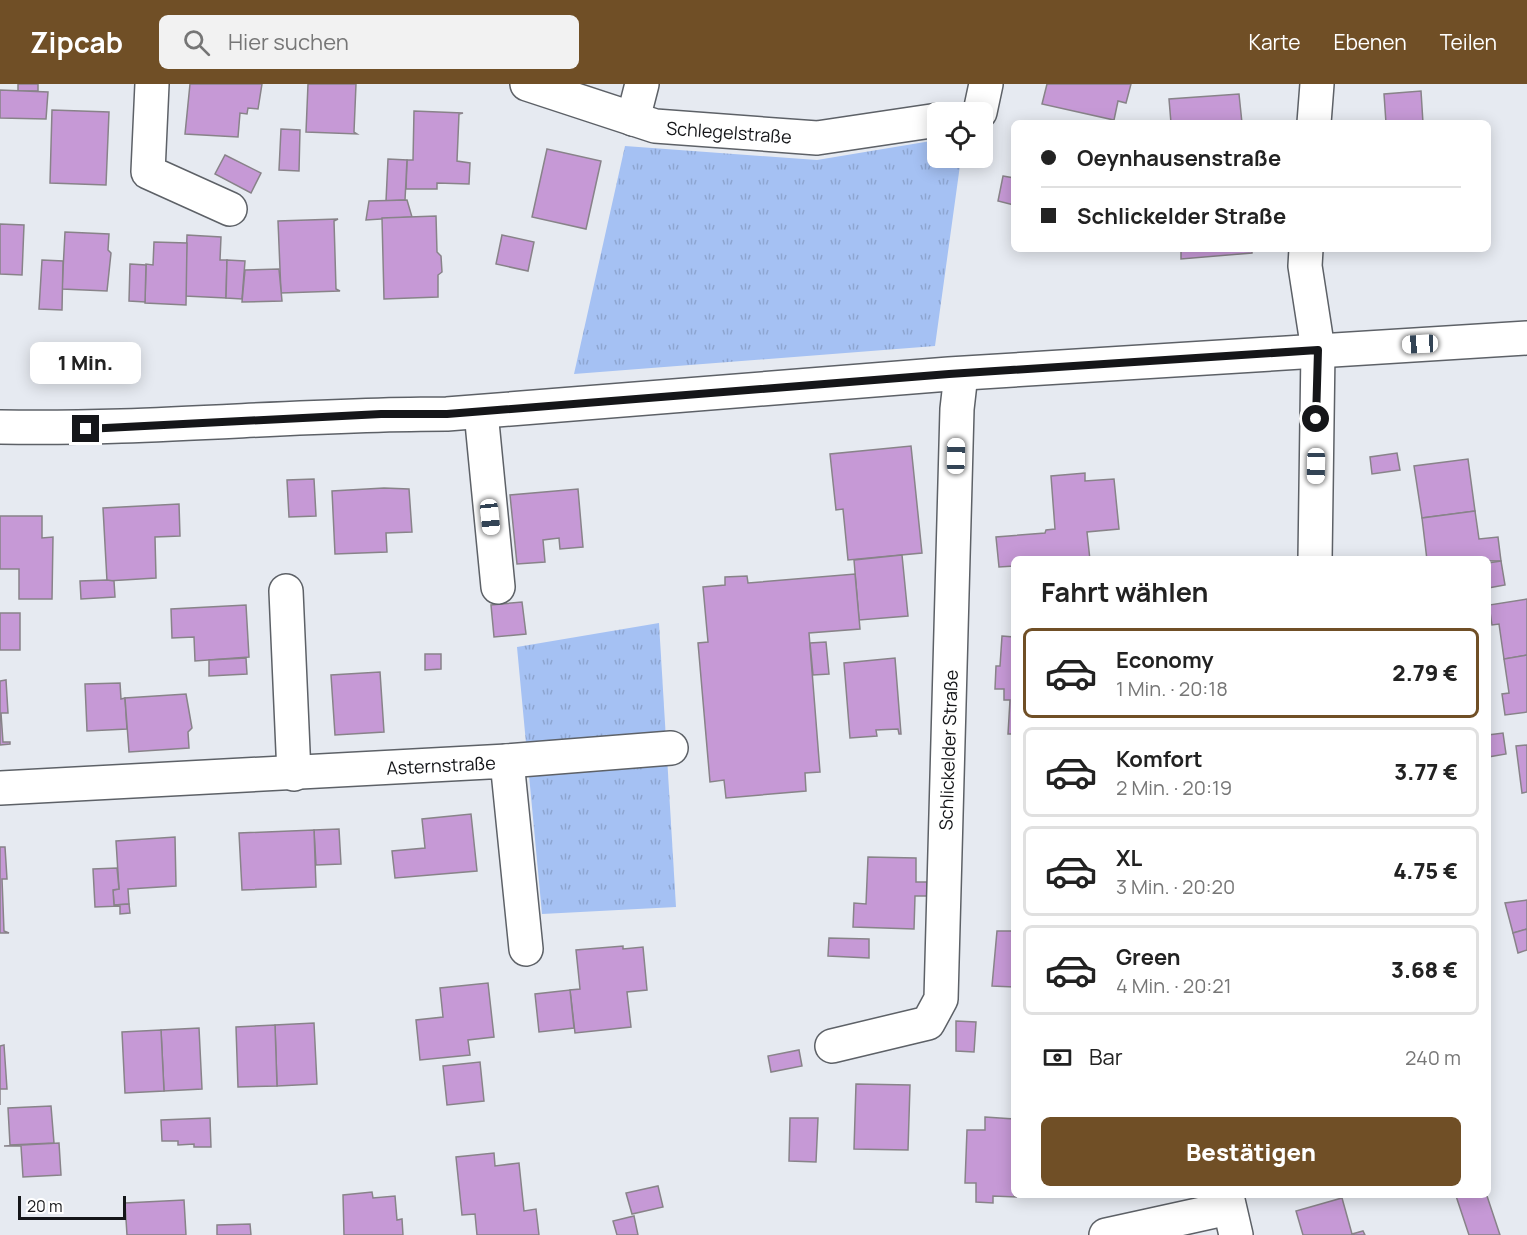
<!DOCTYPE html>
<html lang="de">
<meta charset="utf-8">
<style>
body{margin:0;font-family:Manrope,sans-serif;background:#f2f2f2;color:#222;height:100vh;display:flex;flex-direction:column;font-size:22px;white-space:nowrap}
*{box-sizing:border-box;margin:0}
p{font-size:20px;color:#767676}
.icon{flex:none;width:33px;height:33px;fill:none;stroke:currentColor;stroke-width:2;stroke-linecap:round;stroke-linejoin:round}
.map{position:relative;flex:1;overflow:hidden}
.panel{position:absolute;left:1011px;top:472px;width:480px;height:642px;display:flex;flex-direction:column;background:#fff;border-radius:9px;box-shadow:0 3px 15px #0003}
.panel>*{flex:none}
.hud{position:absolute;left:1011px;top:36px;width:480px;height:132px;border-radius:9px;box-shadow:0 3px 15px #0003;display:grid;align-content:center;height:132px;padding:0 30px;background:#fff}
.controls{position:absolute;left:927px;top:18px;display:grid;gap:12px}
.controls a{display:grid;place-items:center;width:66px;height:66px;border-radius:9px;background:#fff;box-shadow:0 3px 15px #0003;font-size:30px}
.scale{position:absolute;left:18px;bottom:15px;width:108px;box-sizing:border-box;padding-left:6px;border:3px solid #151619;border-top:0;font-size:16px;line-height:21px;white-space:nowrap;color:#151619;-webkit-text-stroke:4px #fff;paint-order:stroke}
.end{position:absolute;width:27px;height:27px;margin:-14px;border:8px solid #151619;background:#fff;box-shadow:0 0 0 3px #fff}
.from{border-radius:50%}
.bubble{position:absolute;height:42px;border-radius:9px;background:#fff;box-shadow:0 3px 15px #0003;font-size:20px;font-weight:800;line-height:42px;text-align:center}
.car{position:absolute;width:18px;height:36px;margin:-18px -9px;border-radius:8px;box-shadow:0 0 4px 2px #0007;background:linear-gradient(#fff 24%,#345 0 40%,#fff 0 76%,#345 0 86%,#fff 0)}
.hud b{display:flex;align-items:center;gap:21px;height:57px;font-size:22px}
.hud b+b{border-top:2px solid #e0e0e0}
.hud i{width:15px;height:15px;background:#222}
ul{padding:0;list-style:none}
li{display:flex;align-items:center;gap:18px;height:90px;margin:0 12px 9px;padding:0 18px;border:3px solid #e0e0e0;border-radius:9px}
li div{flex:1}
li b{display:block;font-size:22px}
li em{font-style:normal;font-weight:800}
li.current{border-color:#704f26}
li>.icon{width:54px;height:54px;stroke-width:1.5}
h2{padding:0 30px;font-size:27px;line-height:72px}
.pay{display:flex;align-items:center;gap:15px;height:66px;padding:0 30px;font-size:22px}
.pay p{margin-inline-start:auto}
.button{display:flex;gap:12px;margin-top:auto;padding:12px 30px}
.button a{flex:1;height:69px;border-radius:9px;background:#704f26;color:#fff;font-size:24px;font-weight:800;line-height:69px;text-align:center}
header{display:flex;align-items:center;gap:36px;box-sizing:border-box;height:84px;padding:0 30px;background:#704f26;color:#fff}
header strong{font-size:28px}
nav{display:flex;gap:33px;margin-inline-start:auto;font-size:21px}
.search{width:420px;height:54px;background:#f2f2f2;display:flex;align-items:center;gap:15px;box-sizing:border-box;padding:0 21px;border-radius:9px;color:#767676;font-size:22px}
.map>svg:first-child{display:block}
</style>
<header>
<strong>Zipcab</strong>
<div class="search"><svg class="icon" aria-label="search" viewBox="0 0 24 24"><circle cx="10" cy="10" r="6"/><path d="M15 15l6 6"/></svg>Hier suchen</div>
<nav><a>Karte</a><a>Ebenen</a><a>Teilen</a></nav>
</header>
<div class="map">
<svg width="1527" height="1151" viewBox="0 0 1527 1151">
<defs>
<pattern id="grass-tufts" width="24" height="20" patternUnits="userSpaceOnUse" patternTransform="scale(1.5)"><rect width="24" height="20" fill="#a5c1f3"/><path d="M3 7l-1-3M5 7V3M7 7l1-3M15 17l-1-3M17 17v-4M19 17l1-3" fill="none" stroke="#8da5d0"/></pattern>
</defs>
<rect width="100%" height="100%" fill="#e6eaf1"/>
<g fill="url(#grass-tufts)">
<polygon points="937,56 938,74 961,74 935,262 574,290 625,62 817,76"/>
<polygon points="659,539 676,823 542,830 517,563"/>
</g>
<g fill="#c699d6" stroke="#888389" stroke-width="1.5">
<rect x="18" y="0" width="20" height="7"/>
<polygon points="190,0 262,0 258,25 248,24 247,30 240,29 238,53 185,50"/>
<polygon points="308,0 356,0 354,48 357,50 306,48"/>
<polygon points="1047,0 1131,0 1126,19 1118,17 1114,36 1042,20"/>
<polygon points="0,6 48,8 46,35 0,34"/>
<polygon points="1421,7 1423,39 1386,39 1384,10"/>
<polygon points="1239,10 1242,39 1171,39 1169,15"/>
<polygon points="52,26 109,28 106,101 50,99"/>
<polygon points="414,27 463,29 459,30 457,77 470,79 469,100 437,99 437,105 406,105 407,76 413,76"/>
<polygon points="281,45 300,46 299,87 279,86"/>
<polygon points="547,65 601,77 586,145 532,133"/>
<polygon points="225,71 261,89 251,109 215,90"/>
<polygon points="388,75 407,76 405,116 386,117"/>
<polygon points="1003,92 1014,94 1014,121 998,117"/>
<polygon points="407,116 412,133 366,136 369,117"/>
<polygon points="436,132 437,168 441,172 442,188 438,191 438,213 384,215 382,134"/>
<polygon points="338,135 334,137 336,205 340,207 281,209 278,137"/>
<polygon points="0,140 24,141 22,191 0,190"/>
<polygon points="65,148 109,150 108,166 111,169 107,207 62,205"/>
<polygon points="187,151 221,153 220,176 227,176 226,214 185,212"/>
<polygon points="502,151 534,158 528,187 496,180"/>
<polygon points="154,158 187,159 186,221 145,219 146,180 153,181"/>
<polygon points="1181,165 1252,165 1252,169 1181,175"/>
<polygon points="42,176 63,177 62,226 39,225"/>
<polygon points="227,176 245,177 242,215 226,214"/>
<polygon points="130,180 146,181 145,218 129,217"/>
<polygon points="279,185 282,217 242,218 245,186"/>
<polygon points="911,362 922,469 848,476 843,425 836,426 830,370"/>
<polygon points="1397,369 1400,386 1372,390 1370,373"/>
<polygon points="1468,375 1475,427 1422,434 1414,382"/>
<polygon points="1085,389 1085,397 1114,395 1119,445 1087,448 1090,476 1014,476 1014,482 999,483 996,453 1045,449 1046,446 1055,445 1051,392"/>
<polygon points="314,395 316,432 289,433 287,396"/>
<polygon points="384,404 409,405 412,448 386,449 387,468 335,470 332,407"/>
<polygon points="578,405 583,463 560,465 559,454 543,456 545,478 517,480 510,411"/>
<polygon points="179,420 180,452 155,453 156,494 107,497 103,424"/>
<polygon points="1475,427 1479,455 1498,453 1501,477 1427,476 1422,434"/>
<polygon points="0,432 42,432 42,454 53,453 52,515 19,515 19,485 0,485"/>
<polygon points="902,471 908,532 859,536 854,476"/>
<polygon points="1501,477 1505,501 1488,504 1488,479"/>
<polygon points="855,490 860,545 809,549 820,688 805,689 806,707 726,714 724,696 710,698 698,559 708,558 703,503 725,501 725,493 747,492 748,499"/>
<polygon points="107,496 114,497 115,513 81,515 80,497"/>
<polygon points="1527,515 1527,571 1504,575 1499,540 1492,541 1489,521"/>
<polygon points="522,518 526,550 494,553 491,521"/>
<polygon points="246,521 249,573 195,577 194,553 172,554 171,525"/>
<rect x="0" y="529" width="20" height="37"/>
<polygon points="1002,552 1014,553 1014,650 1008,650 1010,616 1004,616 1004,605 995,605 996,582 1000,582"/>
<polygon points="826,558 829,590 813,591 810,559"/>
<polygon points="425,570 441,570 441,585 425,586"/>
<polygon points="1527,571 1527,628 1505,631 1502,610 1509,609 1504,575"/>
<polygon points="246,574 247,590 209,592 209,576"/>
<polygon points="895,574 901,650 899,650 898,645 876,646 877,652 850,654 844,579"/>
<polygon points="380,588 384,648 335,651 331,591"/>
<polygon points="6,596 8,629 1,629 3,658 10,658 10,660 0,661 0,597"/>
<polygon points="120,599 121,615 125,614 127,645 87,647 85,600"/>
<polygon points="186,610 192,644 188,648 189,664 129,668 125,614"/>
<polygon points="1503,649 1506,670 1488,673 1488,651"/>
<polygon points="1527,661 1527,708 1522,709 1516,662"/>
<polygon points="471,730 477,787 395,794 392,767 425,764 422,735"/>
<polygon points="339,745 341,780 316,781 314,746"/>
<polygon points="314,746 316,803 242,806 239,749"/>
<polygon points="175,753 176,802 128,805 129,820 114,821 113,806 119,805 116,757"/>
<polygon points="0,763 5,763 7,795 2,795 4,847 9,849 0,849"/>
<polygon points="868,773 916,774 916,798 927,798 927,812 915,812 914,845 853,843 854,819 866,820"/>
<polygon points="117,784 119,805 113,806 114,821 129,820 130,829 120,830 120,822 95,823 93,785"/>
<polygon points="1527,816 1527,845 1513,849 1505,819"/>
<polygon points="1527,845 1527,866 1518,869 1513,849"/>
<polygon points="997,847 1014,847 1014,903 992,902"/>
<polygon points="829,854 869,855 869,874 828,872"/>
<polygon points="623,862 623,865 643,863 647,906 627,908 631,943 575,949 570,906 580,905 576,866"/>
<polygon points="488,899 494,953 468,956 470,971 420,976 416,936 443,933 440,904"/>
<polygon points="570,906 574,944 539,948 535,910"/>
<polygon points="956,937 976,938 974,968 956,967"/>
<polygon points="314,939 317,1000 277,1002 275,941"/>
<polygon points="275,941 277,1002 238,1003 236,943"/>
<polygon points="199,944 202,1005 164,1007 161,946"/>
<polygon points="161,946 164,1007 125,1009 122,948"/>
<polygon points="4,961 7,1005 0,1005 0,1021 0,962"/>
<polygon points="799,966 802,982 771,988 768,972"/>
<polygon points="480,978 484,1017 447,1021 443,982"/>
<polygon points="856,1000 910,1001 908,1066 854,1065"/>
<polygon points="51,1022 54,1059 10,1061 8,1024"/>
<polygon points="985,1033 1014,1035 1014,1112 1017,1113 993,1112 993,1119 976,1118 976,1099 965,1099 967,1046 985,1046"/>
<polygon points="210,1034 211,1063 194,1063 194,1060 178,1061 178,1057 162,1057 161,1036"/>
<polygon points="790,1034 818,1034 816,1078 789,1077"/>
<polygon points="59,1059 61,1091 23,1093 21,1062 4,1062"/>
<polygon points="494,1069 495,1082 519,1079 524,1127 536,1125 539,1151 477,1151 475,1130 462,1131 456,1073"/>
<polygon points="658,1102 663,1123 632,1130 626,1109"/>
<polygon points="372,1108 373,1114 395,1112 397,1136 402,1135 403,1151 344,1151 343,1111"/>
<polygon points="1456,1112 1487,1112 1500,1151 1469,1151"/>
<polygon points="1342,1114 1352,1150 1363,1147 1365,1151 1303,1151 1296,1127"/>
<polygon points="184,1116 186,1151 127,1151 125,1119"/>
<polygon points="634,1132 638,1151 617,1151 613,1137"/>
<polygon points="250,1140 251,1151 217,1151 217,1141"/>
</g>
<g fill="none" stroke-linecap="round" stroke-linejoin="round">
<g stroke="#5d6167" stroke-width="36">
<g id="minor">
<polyline points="152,0 148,88 230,125"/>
<polyline points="527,0 655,42 817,54 938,36"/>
<polyline points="980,28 986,0"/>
<polyline points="633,35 642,0"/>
<polyline points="1314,39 1317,0"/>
<polyline points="1306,165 1305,182 1318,266 1315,476"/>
<polyline points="481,328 498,503"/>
<polyline points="286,507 294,690"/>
<polyline points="507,677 671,664"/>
<polyline points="0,704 507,677 526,865"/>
<polyline points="832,962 928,939 941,915 957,325 961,290"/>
<polyline points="1227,1112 1236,1151"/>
<polyline points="1106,1151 1229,1124"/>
</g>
</g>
<g stroke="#5d6167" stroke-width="36">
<path id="major" d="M0,343c149,3 298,-13 447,-13l502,-40 578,-36"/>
</g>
<use href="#minor" stroke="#fff" stroke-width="33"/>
<use href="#major" stroke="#fff" stroke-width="33"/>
</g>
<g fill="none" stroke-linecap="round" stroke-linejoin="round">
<polyline stroke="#151619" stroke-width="8" points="86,345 381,330 447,330 949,290 1318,266 1316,335"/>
</g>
<g text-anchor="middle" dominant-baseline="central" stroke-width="6" stroke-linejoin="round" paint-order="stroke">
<g font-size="18" fill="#151619" stroke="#fff">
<text transform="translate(729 48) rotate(4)">Schlegelstraße</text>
<text transform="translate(948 666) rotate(-88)">Schlickelder Straße</text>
<text transform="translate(441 681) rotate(-3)">Asternstraße</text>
</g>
</g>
</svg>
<div class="controls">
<a><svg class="icon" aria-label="locate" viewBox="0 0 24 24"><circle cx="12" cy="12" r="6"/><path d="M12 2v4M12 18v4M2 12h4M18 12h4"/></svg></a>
</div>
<div class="scale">20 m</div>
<i class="end from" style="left:1316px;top:335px"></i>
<i class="end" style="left:86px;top:345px"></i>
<div class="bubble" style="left:30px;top:258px;width:111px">1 Min.</div>
<i class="car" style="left:1420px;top:260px;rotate:267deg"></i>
<i class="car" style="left:956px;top:372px;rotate:1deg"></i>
<i class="car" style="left:1316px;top:382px;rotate:181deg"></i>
<i class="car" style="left:490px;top:433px;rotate:174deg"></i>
<div class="hud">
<b><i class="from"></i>Oeynhausenstraße</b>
<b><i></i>Schlickelder Straße</b>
</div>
<section class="panel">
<h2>Fahrt wählen</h2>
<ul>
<li class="current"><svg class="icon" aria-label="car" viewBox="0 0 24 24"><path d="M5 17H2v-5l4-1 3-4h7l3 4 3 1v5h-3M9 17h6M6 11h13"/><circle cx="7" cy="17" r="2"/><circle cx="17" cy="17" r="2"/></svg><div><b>Economy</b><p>1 Min. · 20:18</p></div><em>2.79 €</em></li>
<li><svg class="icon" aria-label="car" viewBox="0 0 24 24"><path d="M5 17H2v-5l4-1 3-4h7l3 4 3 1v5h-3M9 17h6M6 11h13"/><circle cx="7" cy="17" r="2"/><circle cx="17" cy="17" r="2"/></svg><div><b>Komfort</b><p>2 Min. · 20:19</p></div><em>3.77 €</em></li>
<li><svg class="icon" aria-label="car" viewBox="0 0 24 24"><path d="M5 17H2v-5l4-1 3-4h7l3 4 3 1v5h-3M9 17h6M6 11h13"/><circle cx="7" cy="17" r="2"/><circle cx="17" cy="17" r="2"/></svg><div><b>XL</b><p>3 Min. · 20:20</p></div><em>4.75 €</em></li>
<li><svg class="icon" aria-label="car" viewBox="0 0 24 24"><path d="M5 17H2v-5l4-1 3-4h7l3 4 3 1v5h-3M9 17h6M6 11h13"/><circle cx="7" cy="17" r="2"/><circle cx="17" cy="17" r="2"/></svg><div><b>Green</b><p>4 Min. · 20:21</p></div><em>3.68 €</em></li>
</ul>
<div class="pay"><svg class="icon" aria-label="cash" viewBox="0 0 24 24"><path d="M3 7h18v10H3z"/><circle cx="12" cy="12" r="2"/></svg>Bar<p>240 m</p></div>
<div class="button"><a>Bestätigen</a></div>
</section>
</div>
